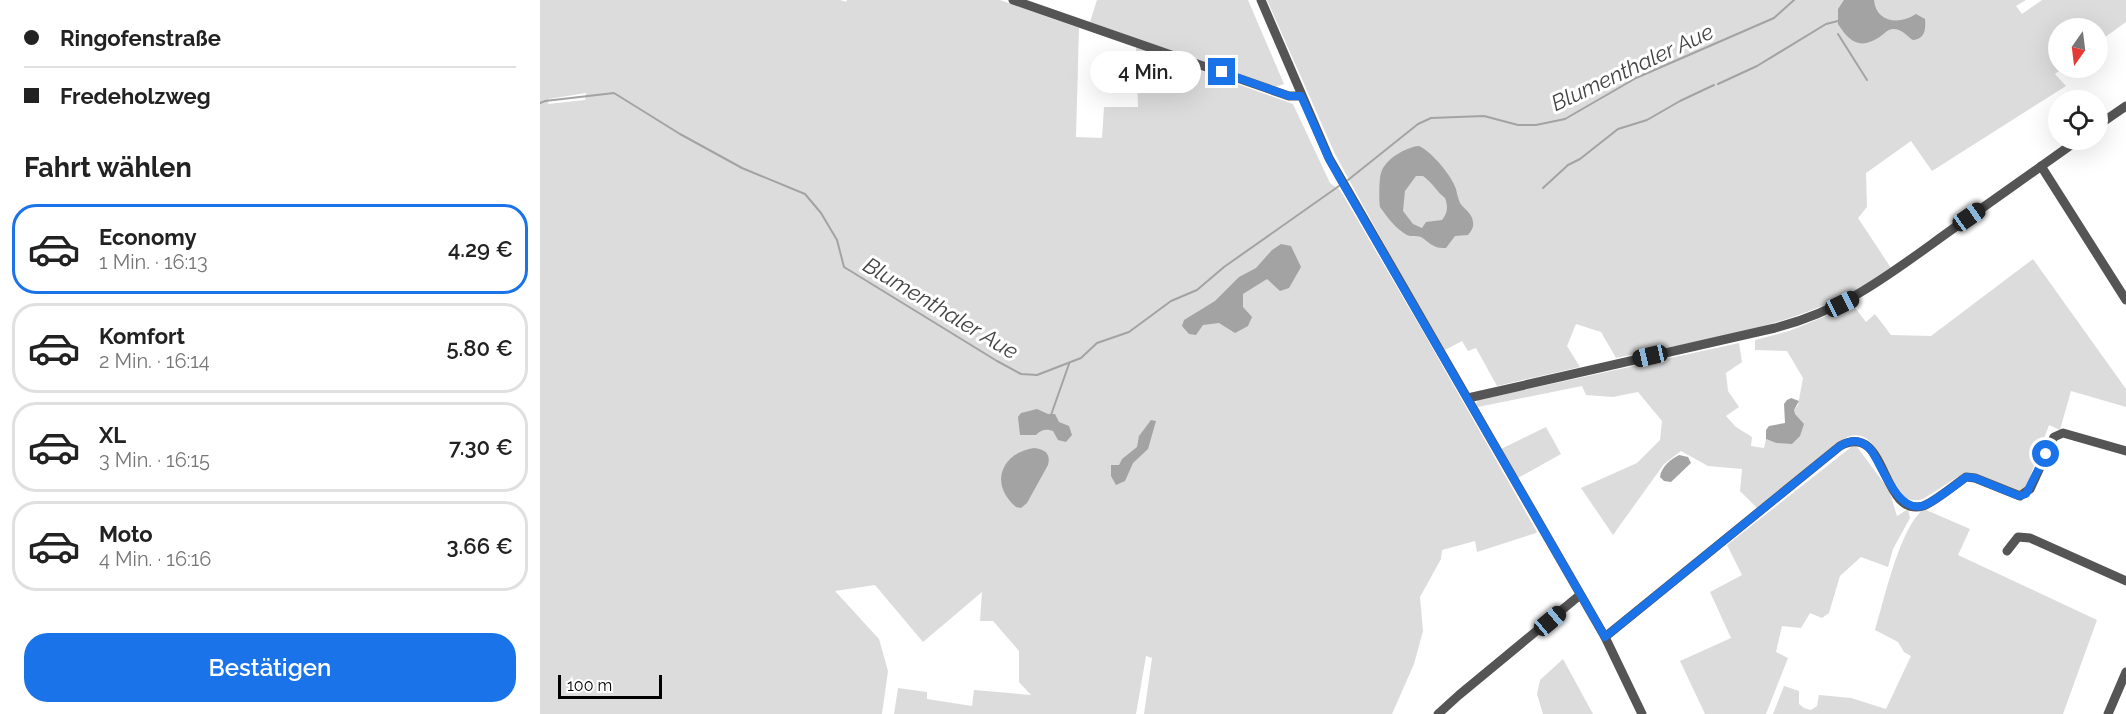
<!DOCTYPE html>
<html lang="de">
<meta charset="utf-8">
<style>
body{margin:0;font-family:Raleway,sans-serif;background:#f2f2f2;color:#222;height:100vh;display:flex;flex-direction:column;font-size:22px;white-space:nowrap}
*{box-sizing:border-box;margin:0}
p{font-size:20px;color:#767676}
.icon{flex:none;width:33px;height:33px;fill:none;stroke:currentColor;stroke-width:2;stroke-linecap:round;stroke-linejoin:round}
.map{position:relative;flex:1;overflow:hidden}
.sheet{display:flex;flex-direction:column;background:#fff;width:540px}
.sheet>*{flex:none}
.hud{display:grid;align-content:center;height:132px;padding:0 24px;background:#fff}
.needle{width:39px;rotate:194deg}
.tools{position:absolute;left:1508px;top:18px;display:grid;gap:12px}
.tools a{display:grid;place-items:center;width:60px;height:60px;border-radius:50%;background:#fff;box-shadow:0 6px 24px #0002;font-size:30px}
.scale{position:absolute;left:18px;bottom:15px;width:104px;box-sizing:border-box;padding-left:6px;border:3px solid #000;border-top:0;font-size:16px;line-height:21px;white-space:nowrap;color:#000;-webkit-text-stroke:4px #fff;paint-order:stroke}
.end{position:absolute;width:27px;height:27px;margin:-14px;border:8px solid #1a73e8;background:#fff;box-shadow:0 0 0 3px #fff}
.from{border-radius:50%}
.bubble{position:absolute;height:42px;border-radius:21px;background:#fff;box-shadow:0 6px 24px #0002;font-size:20px;font-weight:600;line-height:42px;text-align:center}
.car{position:absolute;width:18px;height:36px;margin:-18px -9px;border-radius:8px;box-shadow:0 0 4px 2px #0007;background:linear-gradient(#222 24%,#8ab4d8 0 40%,#222 0 76%,#8ab4d8 0 86%,#222 0)}
.hud b{display:flex;align-items:center;gap:21px;height:57px;font-size:22px}
.hud b+b{border-top:2px solid #e0e0e0}
.hud i{width:15px;height:15px;background:#222}
ul{padding:0;list-style:none}
li{display:flex;align-items:center;gap:18px;height:90px;margin:0 12px 9px;padding:0 12px;border:3px solid #e0e0e0;border-radius:24px}
li div{flex:1}
li b{display:block;font-size:22px}
li em{font-style:normal;font-weight:600}
li.selected{border-color:#1a73e8}
li>.icon{width:54px;height:54px;stroke-width:1.5}
h2{padding:0 24px;font-size:27px;line-height:72px}
.cta{display:flex;gap:12px;margin-top:auto;padding:12px 24px}
.cta a{flex:1;height:69px;border-radius:24px;background:#1a73e8;color:#fff;font-size:24px;font-weight:600;line-height:69px;text-align:center}
main{display:flex;flex:1;min-height:0}
.map>svg:first-child{display:block}
</style>
<main>
<section class="sheet">
<div class="hud">
<b><i class="from"></i>Ringofenstraße</b>
<b><i></i>Fredeholzweg</b>
</div>
<h2>Fahrt wählen</h2>
<ul>
<li class="selected"><svg class="icon" aria-label="car" viewBox="0 0 24 24"><path d="M5 17H2v-5l4-1 3-4h7l3 4 3 1v5h-3M9 17h6M6 11h13"/><circle cx="7" cy="17" r="2"/><circle cx="17" cy="17" r="2"/></svg><div><b>Economy</b><p>1 Min. · 16:13</p></div><em>4.29 €</em></li>
<li><svg class="icon" aria-label="car" viewBox="0 0 24 24"><path d="M5 17H2v-5l4-1 3-4h7l3 4 3 1v5h-3M9 17h6M6 11h13"/><circle cx="7" cy="17" r="2"/><circle cx="17" cy="17" r="2"/></svg><div><b>Komfort</b><p>2 Min. · 16:14</p></div><em>5.80 €</em></li>
<li><svg class="icon" aria-label="car" viewBox="0 0 24 24"><path d="M5 17H2v-5l4-1 3-4h7l3 4 3 1v5h-3M9 17h6M6 11h13"/><circle cx="7" cy="17" r="2"/><circle cx="17" cy="17" r="2"/></svg><div><b>XL</b><p>3 Min. · 16:15</p></div><em>7.30 €</em></li>
<li><svg class="icon" aria-label="car" viewBox="0 0 24 24"><path d="M5 17H2v-5l4-1 3-4h7l3 4 3 1v5h-3M9 17h6M6 11h13"/><circle cx="7" cy="17" r="2"/><circle cx="17" cy="17" r="2"/></svg><div><b>Moto</b><p>4 Min. · 16:16</p></div><em>3.66 €</em></li>
</ul>
<div class="cta"><a>Bestätigen</a></div>
</section>
<div class="map">
<svg width="1586" height="714" viewBox="0 0 1586 714">
<rect width="100%" height="100%" fill="#fff"/>
<g fill="#dcdcdc" fill-rule="evenodd">
<path d="M0,0h300l6,2 1,-2h153l79,28 -3,109 26,1 2,-31h34l-2,-60 157,57 37,79 10,7 82,140 115,202 -1,1 -59,19 -2,-11 -33,9 -1,9 -21,38 3,34 -9,33 -22,50h-248l8,-56 -6,-2 -10,58h-242l4,-26 29,4v7l45,7 2,-16 57,5 -12,-13v-31l-26,-30h-13l2,-29 -59,50 -48,-57 -40,6 44,48 9,32 -6,43h-342zM46,93l-1,7 -37,4 1,-5z"/>
<polygon points="557,0 708,0 744,84 735,87 550,22"/>
<path d="M727,0h759l-10,6 6,8 20,-14h84v22l-29,21v-15h-39v40h5l-8,6 11,12 -134,85 -21,-30 -45,32 1,34 -9,11 33,50c-81,58 -180,70 -275,90l-15,-26 -25,-8 -9,22 13,21 -83,19 -21,-38 -8,3 -6,-10 -17,9 -44,-75 -66,-121z"/>
<path d="M1493,259l93,130v18l-55,-16 -11,39 -11,-5 -23,63 -9,4 -53,-19 -41,26c-39,13 -35,-72 -73,-63 -4,1 -9,5 -12,7l-80,66 -18,-18 2,-22 -34,-3 -27,-15 -17,13 -51,71 -32,-47 56,-25 23,-23 2,-19 -24,-29 -25,5 -27,-2 -4,-9 -104,21 -2,-3 2,-4 261,-57 3,19 -16,11 2,18 11,16 -13,9 10,11 16,10 -1,9 13,2 2,-9 10,4 16,1 2,-34 4,-5 5,-27 -16,-27 -32,-1v-10l34,-9 64,-26 13,17 9,-8 16,21 40,1z"/>
<polygon points="1006,427 1021,454 978,478 961,449"/>
<polygon points="1315,444 1349,490 1357,516 1368,509 1370,518 1353,549 1348,567 1321,557 1300,576 1289,613 1282,618 1270,613 1261,628 1242,626 1236,652 1248,658 1226,714 1165,714 1140,661 1191,638 1170,592 1202,575 1187,545"/>
<path d="M1384,509l46,20 -12,26 139,65 -34,94h-290l11,-28 15,5v13l5,4 7,2 6,-4 2,-11 32,3 35,11 25,-53 -7,-4 -6,-10 -23,-12c9,-29 25,-104 49,-121z"/>
<polygon points="1023,659 1053,714 1003,714 997,694 1000,680"/>
</g>
<g fill="#a3a3a3" fill-rule="evenodd">
<path d="M1304,0h30c2,23 26,25 42,14l9,5c1,10 0,20 -12,21 -7,-4 -10,-11 -20,-11 -5,0 -8,4 -12,7 -20,14 -31,7 -43,-12v-15z"/>
<path d="M879,146c12,5 33,30 37,43 1,5 2,9 4,14 5,7 12,10 13,19 1,6 -2,9 -5,13l-13,1 -9,12c-12,1 -16,-5 -25,-11 -5,-2 -10,0 -14,-2 -11,-6 -20,-18 -27,-28 -1,-7 -1,-28 1,-34 4,-14 25,-26 38,-27zM876,176h7c9,6 14,16 22,22 3,8 3,15 -3,22l-16,2 -4,6 -9,-4 -10,-13 2,-20z"/>
<polygon points="741,244 751,246 761,267 749,288 740,291 727,279 703,294 703,307 712,317 708,326 695,333 679,323 663,325 656,335 649,334 642,326 644,320 675,301 699,277 716,268 732,250"/>
<polygon points="1251,398 1259,401 1254,410 1255,414 1264,424 1260,436 1252,444 1236,443 1226,439 1226,430 1229,426 1245,423 1244,404 1247,400"/>
<path d="M497,409l11,5h7l4,8 10,4 3,9 -6,7 -8,-2 -5,-9c-7,-2 -11,-2 -17,4h-16l-2,-18 3,-4z"/>
<polygon points="611,420 616,421 608,449 593,463 585,481 576,485 571,476 571,465 579,465 582,459 597,447 599,436"/>
<path d="M494,448c11,1 17,6 14,17l-21,38 -6,5 -5,-1c-27,-23 -15,-54 18,-59z"/>
<path d="M1139,455l9,2 3,6 -20,19 -7,-1 -4,-4c1,-10 11,-18 19,-22z"/>
</g>
<g fill="none" stroke-linecap="round" stroke-linejoin="round">
<g stroke="#a3a3a3" stroke-width="2">
<polyline points="1298,34 1327,80"/>
<polyline points="1178,84 1217,66 1286,24 1298,21"/>
<polyline points="0,103 5,101 74,93 140,134 202,168 265,194 281,213 297,240 304,267 457,361 481,374 497,375 541,358 557,343 589,332 631,301 657,290 684,267 799,186"/>
<polyline points="808,180 878,124 891,118 944,116 978,125 996,125 1025,119 1096,78 1234,18 1254,0"/>
<polyline points="1003,188 1028,165 1040,159 1078,129 1107,120 1140,101 1174,85"/>
<polyline points="511,415 529,364"/>
</g>
<g stroke="#555" stroke-width="9">
<polyline points="473,0 749,96 761,96"/>
<polyline points="721,0 789,158 1065,637 1102,714"/>
<polyline points="1557,126 1586,106"/>
<polyline points="1501,166 1586,300"/>
<path d="M928,398l307,-70c70,-18 115,-54 172,-95 44,-31 87,-62 131,-93"/>
<polyline points="1467,551 1478,537 1490,538 1586,581"/>
<path d="M1065,637l235,-191c48,-26 40,72 83,60 10,-3 33,-22 43,-29l9,1 45,18 10,-7 24,-52 9,-4 63,18"/>
<polyline points="898,714 919,695 1040,595"/>
<polyline points="1568,714 1586,672"/>
</g>
</g>
<g fill="none" stroke-linecap="round" stroke-linejoin="round">
<path stroke="#1a73e8" stroke-width="8" d="M682,72l67,24h12l28,63 13,23 263,455 235,-191c12,-7 21,-7 31,4 11,16 26,62 51,56 9,-2 35,-22 44,-29l9,1 44,18 7,-2 20,-40"/>
</g>
<g text-anchor="middle" dominant-baseline="central" stroke-width="6" stroke-linejoin="round" paint-order="stroke">
<g font-size="22" font-style="italic" fill="#444" stroke="#fff">
<text transform="translate(1092 67) rotate(-25)">Blumenthaler Aue</text>
<text transform="translate(401 308) rotate(31)">Blumenthaler Aue</text>
</g>
</g>
</svg>
<div class="tools">
<a><svg class="needle" viewBox="-14 -14 28 28"><path d="M0-13l5 13h-10z" fill="#e53935"/><path d="M0 13l5-13h-10z" fill="#767676"/></svg></a>
<a><svg class="icon" aria-label="locate" viewBox="0 0 24 24"><circle cx="12" cy="12" r="6"/><path d="M12 2v4M12 18v4M2 12h4M18 12h4"/></svg></a>
</div>
<div class="scale">100 m</div>
<i class="end from" style="left:1506px;top:454px"></i>
<i class="end" style="left:682px;top:72px"></i>
<div class="bubble" style="left:550px;top:51px;width:111px">4 Min.</div>
<i class="car" style="left:1429px;top:217px;rotate:55deg"></i>
<i class="car" style="left:1302px;top:304px;rotate:64deg"></i>
<i class="car" style="left:1110px;top:356px;rotate:257deg"></i>
<i class="car" style="left:1010px;top:621px;rotate:50deg"></i>
</div>
</main>
